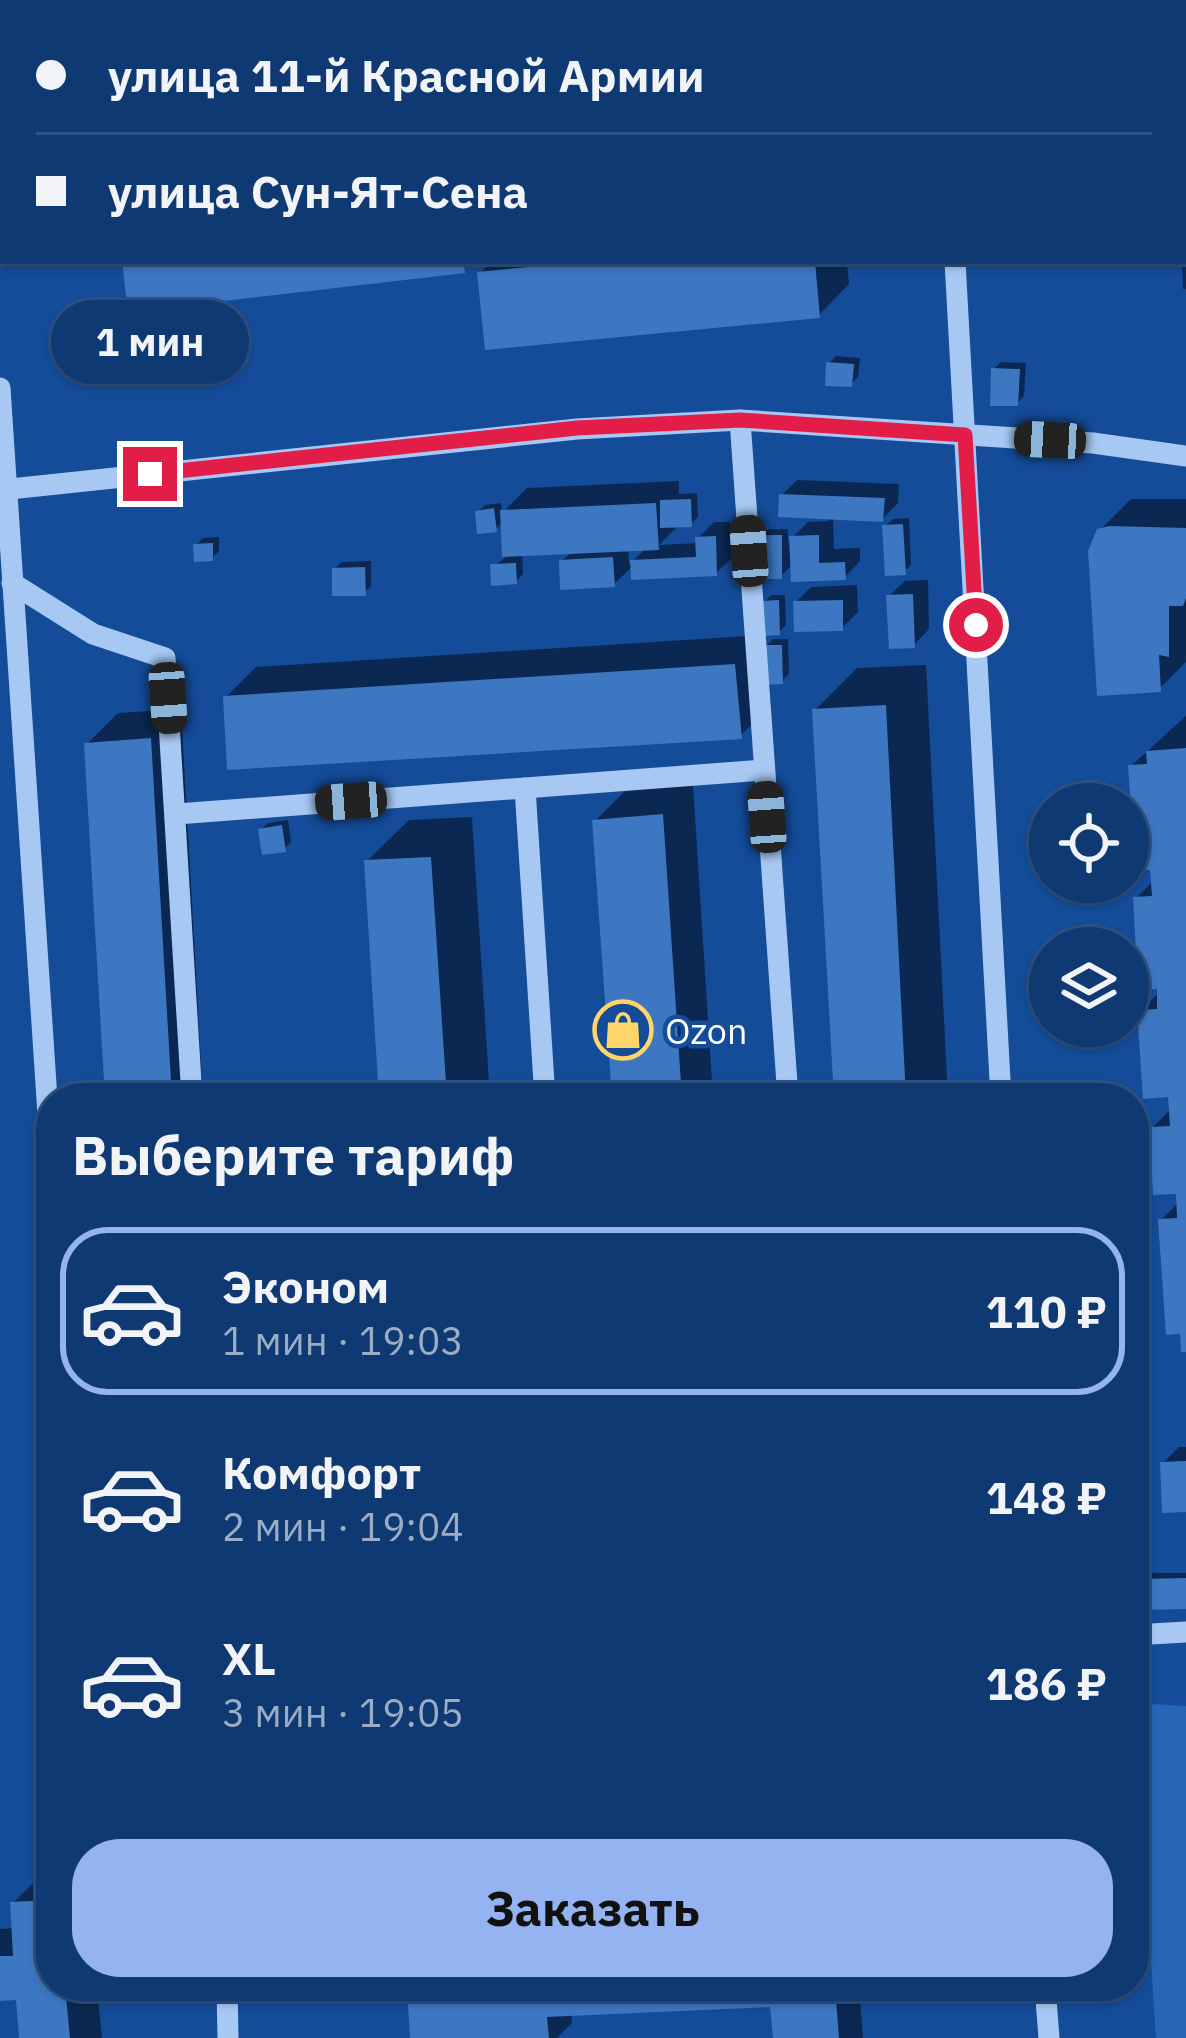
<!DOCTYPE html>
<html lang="ru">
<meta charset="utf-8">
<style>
body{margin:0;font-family:"IBM Plex Sans",sans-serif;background:#184078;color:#f1f3f6;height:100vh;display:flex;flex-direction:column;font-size:45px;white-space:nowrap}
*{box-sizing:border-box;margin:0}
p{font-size:39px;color:#9bacc4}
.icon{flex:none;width:66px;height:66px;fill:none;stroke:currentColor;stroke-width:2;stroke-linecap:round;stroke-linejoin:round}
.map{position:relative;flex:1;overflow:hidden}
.drawer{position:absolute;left:36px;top:1083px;width:1113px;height:918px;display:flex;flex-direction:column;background:#0f3973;border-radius:48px;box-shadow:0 3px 9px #0004,0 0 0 3px #2f5385}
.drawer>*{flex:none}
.top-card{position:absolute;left:0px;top:0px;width:1188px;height:264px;box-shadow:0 3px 9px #0004,0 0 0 3px #2f5385;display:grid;align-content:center;height:264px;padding:0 36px;background:#0f3973}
.buttons{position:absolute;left:1029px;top:783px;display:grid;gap:24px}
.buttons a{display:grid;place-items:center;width:120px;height:120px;border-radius:50%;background:#0f3973;box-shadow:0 3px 9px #0004,0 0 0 3px #2f5385;font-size:60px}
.end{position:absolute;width:54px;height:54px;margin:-27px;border:15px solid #e11d48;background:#fff;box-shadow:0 0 0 6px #fff}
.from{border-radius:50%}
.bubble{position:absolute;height:84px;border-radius:42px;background:#0f3973;box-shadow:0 3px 9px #0004,0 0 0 3px #2f5385;font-size:39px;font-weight:700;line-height:84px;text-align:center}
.car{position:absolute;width:36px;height:72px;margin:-36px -18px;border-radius:15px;box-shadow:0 0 9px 3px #0007;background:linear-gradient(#222 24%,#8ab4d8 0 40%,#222 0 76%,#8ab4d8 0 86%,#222 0)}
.top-card b{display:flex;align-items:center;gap:42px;height:114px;font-size:45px}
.top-card b+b{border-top:3px solid #2f5385}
.top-card i{width:30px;height:30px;background:#f1f3f6}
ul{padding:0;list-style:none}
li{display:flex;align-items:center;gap:36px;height:168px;margin:0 24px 18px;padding:0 12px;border:6px solid transparent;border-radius:48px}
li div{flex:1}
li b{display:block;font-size:45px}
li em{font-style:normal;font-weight:700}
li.selected{border-color:#95b2f1}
li>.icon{width:108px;height:108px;stroke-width:1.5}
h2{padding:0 36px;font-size:54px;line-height:144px}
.button{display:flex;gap:24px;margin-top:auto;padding:24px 36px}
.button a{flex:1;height:138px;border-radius:48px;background:#95b2f1;color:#111;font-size:48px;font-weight:700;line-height:138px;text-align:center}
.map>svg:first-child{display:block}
</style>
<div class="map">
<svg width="1186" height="2038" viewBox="0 0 1186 2038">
<rect width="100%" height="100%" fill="#144c99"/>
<polygon fill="#2766b7" points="1134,1703 1186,1706 1186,2038 1156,2038"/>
<g fill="#0007" fill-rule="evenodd">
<polygon points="133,0 203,0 203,3 134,3"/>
<rect x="439" y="0" width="107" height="3"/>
<rect x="697" y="0" width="98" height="3"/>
<polygon points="1084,0 1186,0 1185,166 1185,3"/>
<polygon points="1185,189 1186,289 1183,289 1182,261 1185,261"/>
<polygon points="492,261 847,261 849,284 819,315 480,273"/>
<polygon points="836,356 860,358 858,377 851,384 829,363"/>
<polygon points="1001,362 1026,363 1024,396 1017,403 994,369"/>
<polygon points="797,480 899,484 898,503 882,519 833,517 834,549 860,548 860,561 845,577 793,564 781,576 762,536 769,529 788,529 788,542 808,522 829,521 829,516 782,495"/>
<path d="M679,481v13l18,-1 1,24 -8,7h-10l-21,21 40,-2 -1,-5 16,-16h16l2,36 -16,15 -82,-8 -20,19 -52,-23 11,-10 -51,2 1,21 -7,7 -23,-15 12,-8 -1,-37 -8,8 -18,-17 7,-7 16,-2 1,10 25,-25zM647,547l-18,18 -1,-17z"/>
<polygon points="1131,499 1186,499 1186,662 1159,689 1100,530"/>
<polygon points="909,518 911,565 904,572 885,526 893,519"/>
<polygon points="219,537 219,551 212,558 196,545 203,538"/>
<polygon points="371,561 371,586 364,593 335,569 342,562"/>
<polygon points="928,580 929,629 914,645 889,596 905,581"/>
<polygon points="857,585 858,612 842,628 796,602 811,587"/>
<polygon points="772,595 785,595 786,625 779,632 764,602"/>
<polygon points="764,635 765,647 773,639 788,639 789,674 782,681 769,682 771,706 740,736 226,697 256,667"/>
<polygon points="926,665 948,1098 837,1098 815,710 857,668"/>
<polygon points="1186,675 1186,1349 1161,1220 1179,1202 1179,1191 1152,1128 1172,1108 1140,1011 1160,992 1136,898 1154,880 1131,766 1186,716"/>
<polygon points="181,709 203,1098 108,1098 87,744 118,713"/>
<polygon points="693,785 713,1098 615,1098 595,821 626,790"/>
<polygon points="472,817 490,1098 382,1098 367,861 409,820"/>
<polygon points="288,820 291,842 284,849 261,830 268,823"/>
<polygon points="1179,1447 1186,1447 1186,1509 1163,1463"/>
<polygon points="1148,1573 1186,1573 1186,1606 1141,1580"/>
<polygon points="44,1872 51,1872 51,1986 97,1986 102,2038 22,2038 19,1997 0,1998 0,1929 14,1928 13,1903"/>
<polygon points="410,1986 859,1986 863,2038 776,2038 773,2004 571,2013 572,2023 557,2038 413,2038"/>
</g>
<g fill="#3d76c1">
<polygon points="122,261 463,261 465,273 128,312"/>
<polygon points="588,261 815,261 820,318 485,350 477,272"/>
<polygon points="826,362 854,364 852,387 825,386"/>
<polygon points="991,368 1020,369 1018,406 990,406"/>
<polygon points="779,494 885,498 883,522 778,517"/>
<polygon points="691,499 692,527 660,528 660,500"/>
<polygon points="656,503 659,550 502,557 500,510"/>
<polygon points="494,508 497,532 477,534 475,511"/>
<polygon points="903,524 906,575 885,576 882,525"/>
<polygon points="1109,526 1186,528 1186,598 1183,606 1169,606 1169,657 1159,655 1161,692 1097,696 1088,551 1097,529"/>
<rect x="759" y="535" width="23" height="44"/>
<polygon points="819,535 819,563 845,562 846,580 791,582 789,536"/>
<polygon points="716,536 717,576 631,580 630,560 696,557 695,537"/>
<polygon points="213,543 213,561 194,562 193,544"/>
<polygon points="613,557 615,587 560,590 559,560"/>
<polygon points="516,563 517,584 491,586 490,564"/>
<polygon points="365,567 366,596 332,596 332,568"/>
<polygon points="913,594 915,648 889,649 886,595"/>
<polygon points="779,600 780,635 763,636 761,601"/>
<polygon points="843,600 843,631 794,632 793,601"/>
<polygon points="763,645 782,645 783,684 763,685"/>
<polygon points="735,664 742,739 227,770 223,696"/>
<polygon points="886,705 906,1098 834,1098 812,709"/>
<polygon points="151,738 172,1098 105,1098 84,743"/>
<polygon points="1186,748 1186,1352 1181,1352 1180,1334 1166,1335 1158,1219 1177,1218 1176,1194 1153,1195 1149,1127 1170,1126 1168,1097 1143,1099 1137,1010 1157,1009 1157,989 1138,990 1133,897 1152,896 1150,870 1135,870 1128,765 1147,764 1146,751"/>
<polygon points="663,814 682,1098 612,1098 592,820"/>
<polygon points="282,825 286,852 262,855 258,829"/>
<polygon points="431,857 447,1098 379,1098 364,860"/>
<polygon points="1186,1461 1186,1512 1162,1513 1160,1462"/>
<polygon points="1186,1578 1186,1609 1135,1610 1138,1579"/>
<polygon points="51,1900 51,1986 65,1986 70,2038 19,2038 16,2000 0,2001 0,1956 13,1956 10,1902"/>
<polygon points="407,1986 835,1986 839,2038 773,2038 770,2007 547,2017 549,2038 410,2038"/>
</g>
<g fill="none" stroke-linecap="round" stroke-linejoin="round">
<g stroke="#a7c8f3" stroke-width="21">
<polyline points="938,0 938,3"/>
<polyline points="0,213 3,213"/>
<polyline points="955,261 1001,1098"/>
<polyline points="0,388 51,1160"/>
<polyline points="740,420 788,1098"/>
<polyline points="0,490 577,429 740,420 1093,443 1186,456"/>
<polyline points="12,583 93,634 165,658 192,1098"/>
<polyline points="525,788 545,1098"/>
<polyline points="177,814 764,770"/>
<polyline points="1134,1635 1186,1632"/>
<polyline points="227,1986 228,2038"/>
<polyline points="1045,1986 1049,2038"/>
</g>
</g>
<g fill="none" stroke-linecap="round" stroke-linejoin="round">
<polyline stroke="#e11d48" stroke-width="15" points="150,474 577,428 740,420 965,435 976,625"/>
</g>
<defs>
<g id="shop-ring" transform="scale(3)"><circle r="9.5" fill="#144c99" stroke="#ffd569" stroke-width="1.5"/><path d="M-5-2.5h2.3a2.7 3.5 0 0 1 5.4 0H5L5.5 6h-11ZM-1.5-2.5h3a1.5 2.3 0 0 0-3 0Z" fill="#ffd569"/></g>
</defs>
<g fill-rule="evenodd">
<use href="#shop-ring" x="623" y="1030"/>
</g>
<g text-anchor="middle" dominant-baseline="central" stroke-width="9" stroke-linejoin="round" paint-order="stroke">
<g font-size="36" fill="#fff" stroke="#144c99" text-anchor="start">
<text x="665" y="1030">Ozon</text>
</g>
</g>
</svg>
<div class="buttons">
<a><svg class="icon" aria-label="locate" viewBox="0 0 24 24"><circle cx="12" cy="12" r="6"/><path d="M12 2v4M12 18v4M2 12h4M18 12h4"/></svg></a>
<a><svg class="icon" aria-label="layers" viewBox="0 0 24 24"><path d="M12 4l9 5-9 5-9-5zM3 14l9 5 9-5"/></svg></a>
</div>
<i class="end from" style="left:976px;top:625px"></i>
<i class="end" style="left:150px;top:474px"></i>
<div class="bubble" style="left:51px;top:300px;width:198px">1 мин</div>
<i class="car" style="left:1050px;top:440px;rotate:273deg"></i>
<i class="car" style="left:749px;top:551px;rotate:356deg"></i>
<i class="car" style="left:168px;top:698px;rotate:176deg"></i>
<i class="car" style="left:351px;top:801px;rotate:266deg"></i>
<i class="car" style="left:767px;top:817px;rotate:356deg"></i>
<div class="top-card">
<b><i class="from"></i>улица 11-й Красной Армии</b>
<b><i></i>улица Сун-Ят-Сена</b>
</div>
<section class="drawer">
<h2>Выберите тариф</h2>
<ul>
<li class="selected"><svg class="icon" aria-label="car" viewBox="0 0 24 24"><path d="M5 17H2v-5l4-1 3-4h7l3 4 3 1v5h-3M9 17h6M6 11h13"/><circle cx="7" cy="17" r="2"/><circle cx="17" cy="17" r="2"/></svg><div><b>Эконом</b><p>1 мин · 19:03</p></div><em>110 ₽</em></li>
<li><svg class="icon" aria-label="car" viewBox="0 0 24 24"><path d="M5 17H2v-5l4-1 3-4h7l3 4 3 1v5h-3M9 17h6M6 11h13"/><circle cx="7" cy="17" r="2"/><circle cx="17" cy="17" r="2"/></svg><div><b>Комфорт</b><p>2 мин · 19:04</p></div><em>148 ₽</em></li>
<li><svg class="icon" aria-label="car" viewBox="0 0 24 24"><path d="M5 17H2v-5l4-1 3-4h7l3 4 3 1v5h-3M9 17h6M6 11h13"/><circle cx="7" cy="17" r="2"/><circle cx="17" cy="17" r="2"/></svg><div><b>XL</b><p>3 мин · 19:05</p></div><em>186 ₽</em></li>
</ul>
<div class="button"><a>Заказать</a></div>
</section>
</div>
